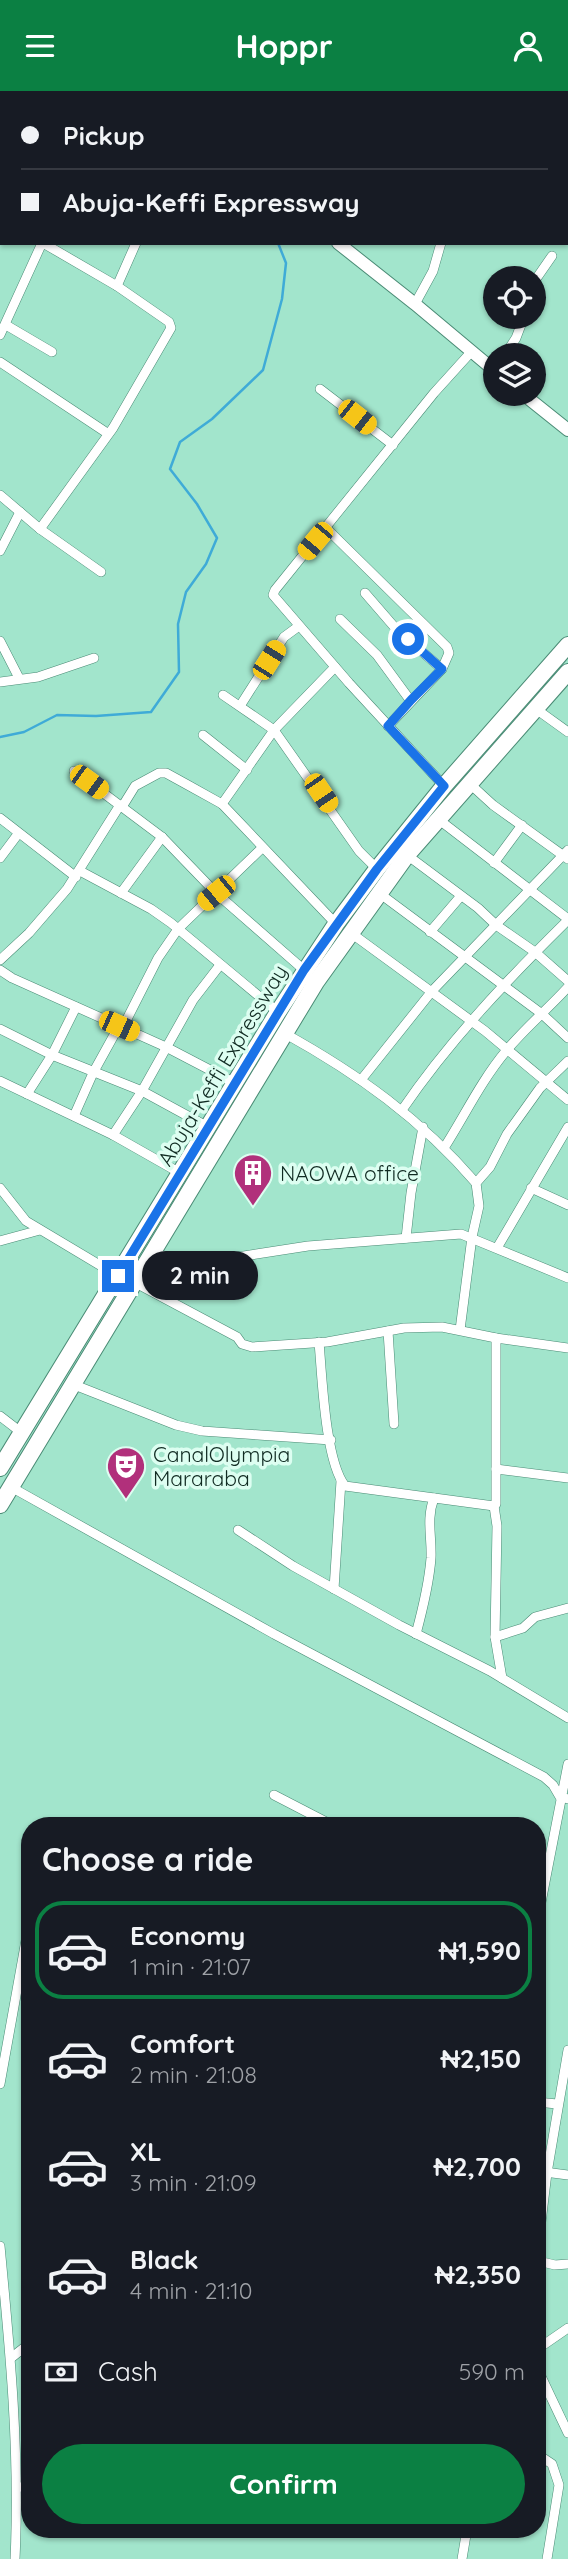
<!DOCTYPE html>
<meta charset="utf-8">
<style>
body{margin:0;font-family:Quicksand,sans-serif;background:#20242c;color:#f1f3f6;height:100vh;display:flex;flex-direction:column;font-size:26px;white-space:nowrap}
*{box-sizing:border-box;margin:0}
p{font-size:23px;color:#9ea1a6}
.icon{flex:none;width:38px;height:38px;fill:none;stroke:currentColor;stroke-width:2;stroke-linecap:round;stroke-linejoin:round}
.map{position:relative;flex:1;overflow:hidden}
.sheet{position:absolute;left:21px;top:1726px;width:525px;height:721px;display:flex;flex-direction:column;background:#171b24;border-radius:28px;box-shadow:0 2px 5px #0004}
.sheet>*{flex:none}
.hud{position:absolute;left:0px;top:0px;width:569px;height:154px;box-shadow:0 2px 5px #0004;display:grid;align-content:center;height:154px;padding:0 21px;background:#171b24}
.fabs{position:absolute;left:483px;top:175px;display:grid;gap:14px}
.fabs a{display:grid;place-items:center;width:63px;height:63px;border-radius:50%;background:#171b24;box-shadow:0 2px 5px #0004;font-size:35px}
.end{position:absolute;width:32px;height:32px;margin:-16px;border:9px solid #1a73e8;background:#fff;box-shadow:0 0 0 4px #fff}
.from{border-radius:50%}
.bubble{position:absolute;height:49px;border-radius:24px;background:#171b24;box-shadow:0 2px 5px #0004;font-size:23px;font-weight:800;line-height:49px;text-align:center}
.car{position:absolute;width:21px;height:42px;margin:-21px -10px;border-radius:9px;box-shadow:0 0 5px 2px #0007;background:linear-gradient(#f5c518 24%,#345 0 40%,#f5c518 0 76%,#345 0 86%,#f5c518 0)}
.hud b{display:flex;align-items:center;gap:24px;height:66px;font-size:26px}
.hud b+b{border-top:2px solid #363941}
.hud i{width:18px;height:18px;background:#f1f3f6}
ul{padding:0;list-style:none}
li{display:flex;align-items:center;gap:21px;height:98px;margin:0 14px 10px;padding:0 7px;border:4px solid transparent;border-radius:28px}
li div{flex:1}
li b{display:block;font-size:26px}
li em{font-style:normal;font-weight:800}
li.current{border-color:#0b8043}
li>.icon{width:63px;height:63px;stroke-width:1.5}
h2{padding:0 21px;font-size:32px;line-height:84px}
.pay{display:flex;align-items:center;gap:18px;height:77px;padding:0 21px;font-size:26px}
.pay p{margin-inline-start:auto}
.action{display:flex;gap:14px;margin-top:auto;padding:14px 21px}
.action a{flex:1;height:80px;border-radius:42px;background:#0b8043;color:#fff;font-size:28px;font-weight:800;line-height:80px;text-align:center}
header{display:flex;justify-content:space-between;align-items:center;height:91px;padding:0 21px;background:#0b8043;color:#fff;font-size:32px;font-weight:800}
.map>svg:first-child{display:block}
</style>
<header><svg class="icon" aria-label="menu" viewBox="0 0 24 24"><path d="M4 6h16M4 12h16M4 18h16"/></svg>Hoppr<svg class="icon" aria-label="person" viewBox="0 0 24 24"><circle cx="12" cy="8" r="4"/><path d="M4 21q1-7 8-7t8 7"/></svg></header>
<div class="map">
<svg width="568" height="2468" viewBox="0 0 568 2468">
<rect width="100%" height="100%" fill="#a2e5cc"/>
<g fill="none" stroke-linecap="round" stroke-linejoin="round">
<g stroke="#3fabd7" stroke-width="2.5">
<polyline points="210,0 210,2"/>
<polyline points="0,646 24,641 57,624 96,625 151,621 179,581 178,533 186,501 206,473 217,447 197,413 170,378 180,351 212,328 263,279 282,208 286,172 278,152"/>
</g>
<g stroke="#4a8b75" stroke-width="10">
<g id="street">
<polyline points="509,0 510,2"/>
<polyline points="79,2 80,0"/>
<polyline points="380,2 380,0"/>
<polyline points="117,195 136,152"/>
<polyline points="534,196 536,188 552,165"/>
<polyline points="415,213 433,180 441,152"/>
<polyline points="6,234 52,261"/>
<polyline points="0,244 42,152"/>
<polyline points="505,264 516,247 524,226"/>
<polyline points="0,271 107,342"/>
<polyline points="320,298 393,354"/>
<polyline points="0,404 40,438 101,481"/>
<polyline points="326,437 447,556 449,562 442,578 388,635"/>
<polyline points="40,438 113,337 171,237 169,231 117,195 43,152"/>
<polyline points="0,460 20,421"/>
<polyline points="365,502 397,539 442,578"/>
<polyline points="340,528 377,564 410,609"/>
<polyline points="0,550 19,587"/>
<polyline points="0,591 38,586 94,567"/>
<polyline points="223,604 274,639 359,760 377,778"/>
<polyline points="240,615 284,546 299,535"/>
<polyline points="536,618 568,641"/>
<polyline points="203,644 247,679"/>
<polyline points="74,680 162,746 216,802 304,879"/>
<polyline points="469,692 493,714 568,768"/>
<polyline points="444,695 349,592 273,504 275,499 434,302 472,260"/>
<polyline points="222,713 274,639 335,576"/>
<polyline points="122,716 135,695 159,682 166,682 186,693 222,713 336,833"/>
<polyline points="0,727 76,786"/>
<polyline points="438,728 568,828"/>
<polyline points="407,764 478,817 496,834 535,861 568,890"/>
<polyline points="0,767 18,743"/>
<polyline points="494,772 522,734"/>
<polyline points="80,780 151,818 171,832 278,921"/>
<polyline points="121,802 162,746"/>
<polyline points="379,802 542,923 568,947"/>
<polyline points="430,841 460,806"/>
<polyline points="351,842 485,940 568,1009"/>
<polyline points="0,869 29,842 67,798 120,714"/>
<polyline points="0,879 12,887 166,956 235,992"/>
<polyline points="0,938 52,964 142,1000 208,1036"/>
<path d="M284,942c74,41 137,86 192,150"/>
<polyline points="361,989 432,900 568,759"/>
<polyline points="0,990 113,1044 180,1082"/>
<polyline points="27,1003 52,964 76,916"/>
<path d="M402,1019c47,-69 106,-131 166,-190"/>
<polyline points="74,1025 93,982 119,935 126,930 158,867 178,838 262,757"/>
<polyline points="113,1044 142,1000 193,909 220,874"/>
<path d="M444,1057c21,-33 37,-67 62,-97 19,-23 42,-42 62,-64"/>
<polyline points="0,1097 26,1130 118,1185"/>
<polyline points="531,1097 568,1114"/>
<polyline points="406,1147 411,1102 423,1036"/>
<polyline points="0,1150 40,1139"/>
<polyline points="497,1157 568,1036"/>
<polyline points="151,1163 205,1171 308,1155 461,1143 568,1187"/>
<polyline points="134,1191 237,1246 242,1253 252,1256 327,1251 404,1237 442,1236 496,1247 568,1257"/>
<polyline points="460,1239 472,1146 479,1115 476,1092 490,1076 507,1043 540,997 568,970"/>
<polyline points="388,1240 394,1333"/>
<path d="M319,1251c3,33 6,119 26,144l149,20 2,-2v-166"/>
<polyline points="72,1293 176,1334 202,1340 331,1349"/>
<polyline points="0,1325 22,1342"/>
<polyline points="496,1378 568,1387"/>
<polyline points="11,1396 274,1543 544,1686 553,1694 560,1706 568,1708"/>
<polyline points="494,1415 497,1435 495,1546 502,1587"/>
<polyline points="238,1439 293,1475 399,1534 490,1580 568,1627"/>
<polyline points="334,1498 341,1390"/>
<path d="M416,1543c7,-26 13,-50 15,-76 1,-21 -5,-39 3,-60"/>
<polyline points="495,1546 523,1537 535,1526 568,1517"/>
<polyline points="274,1704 332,1734"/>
<polyline points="537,1832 568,1673"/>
<polyline points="568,1959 547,2082 537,2164 538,2170 555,2174 568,2173"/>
<polyline points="0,1993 30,1827"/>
<polyline points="537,2011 557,2013"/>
<polyline points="537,2080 568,2084"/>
<path d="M0,2155c10,104 20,208 15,313"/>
<polyline points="537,2262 539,2257 568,2237"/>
<polyline points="11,2267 30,2252"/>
<polyline points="537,2277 568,2342"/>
<polyline points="537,2363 552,2373 559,2394 547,2468"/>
<polyline points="18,2396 30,2396"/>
<polyline points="462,2468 467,2438"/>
</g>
</g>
<g stroke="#4a8b75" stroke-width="14">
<g id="secondary">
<polyline points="0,10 2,11"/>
<polyline points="338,152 415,213 495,280"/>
<polyline points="523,303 568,339"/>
</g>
</g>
<g stroke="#4a8b75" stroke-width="18">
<g id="highway">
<polyline points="0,1377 278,921 336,833 377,778 444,695 568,554"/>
<polyline points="0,1414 316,891 407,764 568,581"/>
</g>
</g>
<use href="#street" stroke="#fff" stroke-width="9"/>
<use href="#secondary" stroke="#fff" stroke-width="12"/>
<use href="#highway" stroke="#fff" stroke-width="16"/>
</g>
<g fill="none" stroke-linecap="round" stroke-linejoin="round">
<polyline stroke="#1a73e8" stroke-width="9" points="118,1185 304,879 377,778 444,695 388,635 411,609 442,578 408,548"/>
</g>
<defs>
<g id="building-pin" transform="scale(2.0125)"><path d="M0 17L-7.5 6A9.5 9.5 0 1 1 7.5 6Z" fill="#b1307b" stroke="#ddfef1"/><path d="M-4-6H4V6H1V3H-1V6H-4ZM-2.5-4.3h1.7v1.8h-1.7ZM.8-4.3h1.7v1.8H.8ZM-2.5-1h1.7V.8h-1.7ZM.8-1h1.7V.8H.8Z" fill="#fff"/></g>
<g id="theatre-pin" transform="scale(2.0125)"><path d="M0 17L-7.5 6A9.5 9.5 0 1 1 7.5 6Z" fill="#b1307b" stroke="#ddfef1"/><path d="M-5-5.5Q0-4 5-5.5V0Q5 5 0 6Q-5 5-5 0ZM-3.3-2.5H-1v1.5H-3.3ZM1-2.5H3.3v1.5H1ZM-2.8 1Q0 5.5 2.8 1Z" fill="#fff"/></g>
</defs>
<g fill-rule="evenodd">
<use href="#building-pin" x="253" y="1082"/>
<use href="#theatre-pin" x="126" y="1375"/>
</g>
<g text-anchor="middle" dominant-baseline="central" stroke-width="7" stroke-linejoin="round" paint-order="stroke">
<g font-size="21" fill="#102b22" stroke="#ddfef1">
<text transform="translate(222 974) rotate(-59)">Abuja-Keffi Expressway</text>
</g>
<g font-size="21" fill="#102b22" stroke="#ddfef1" text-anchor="start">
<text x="280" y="1082">NAOWA office</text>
<text x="153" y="1363">CanalOlympia<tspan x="153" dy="24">Mararaba</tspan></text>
</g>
</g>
</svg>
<div class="fabs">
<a><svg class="icon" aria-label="locate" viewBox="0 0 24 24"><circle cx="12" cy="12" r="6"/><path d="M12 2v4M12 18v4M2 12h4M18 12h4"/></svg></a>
<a><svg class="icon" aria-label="layers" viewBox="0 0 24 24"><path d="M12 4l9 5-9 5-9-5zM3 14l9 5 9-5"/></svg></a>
</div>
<i class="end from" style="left:408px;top:548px"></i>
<i class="end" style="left:118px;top:1185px"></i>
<div class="bubble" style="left:142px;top:1160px;width:116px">2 min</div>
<i class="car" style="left:357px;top:326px;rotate:128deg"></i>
<i class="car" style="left:315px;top:450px;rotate:220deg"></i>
<i class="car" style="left:269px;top:569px;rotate:32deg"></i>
<i class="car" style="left:89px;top:691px;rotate:126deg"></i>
<i class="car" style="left:321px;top:702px;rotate:146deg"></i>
<i class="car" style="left:216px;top:802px;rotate:231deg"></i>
<i class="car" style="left:119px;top:935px;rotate:114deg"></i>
<div class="hud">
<b><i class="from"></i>Pickup</b>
<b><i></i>Abuja-Keffi Expressway</b>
</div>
<section class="sheet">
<h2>Choose a ride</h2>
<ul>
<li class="current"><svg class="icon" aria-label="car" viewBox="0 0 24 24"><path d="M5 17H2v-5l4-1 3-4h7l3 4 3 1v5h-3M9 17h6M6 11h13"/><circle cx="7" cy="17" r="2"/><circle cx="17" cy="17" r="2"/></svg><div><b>Economy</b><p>1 min · 21:07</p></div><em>₦1,590</em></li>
<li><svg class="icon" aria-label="car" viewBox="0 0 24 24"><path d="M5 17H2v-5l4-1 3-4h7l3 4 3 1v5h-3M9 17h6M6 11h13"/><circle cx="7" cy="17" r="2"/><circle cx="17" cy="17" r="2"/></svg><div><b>Comfort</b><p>2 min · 21:08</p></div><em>₦2,150</em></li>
<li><svg class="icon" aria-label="car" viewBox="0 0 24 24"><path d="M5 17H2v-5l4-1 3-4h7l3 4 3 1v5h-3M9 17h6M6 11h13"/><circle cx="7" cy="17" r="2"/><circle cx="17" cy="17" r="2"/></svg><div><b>XL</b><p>3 min · 21:09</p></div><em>₦2,700</em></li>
<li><svg class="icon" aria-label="car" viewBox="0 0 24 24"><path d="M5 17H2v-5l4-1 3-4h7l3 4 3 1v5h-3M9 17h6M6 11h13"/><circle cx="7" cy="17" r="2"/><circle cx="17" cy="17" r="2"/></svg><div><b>Black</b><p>4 min · 21:10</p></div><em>₦2,350</em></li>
</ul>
<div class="pay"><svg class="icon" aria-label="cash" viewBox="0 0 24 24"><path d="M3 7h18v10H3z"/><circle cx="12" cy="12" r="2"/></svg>Cash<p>590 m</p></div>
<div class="action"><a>Confirm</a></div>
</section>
</div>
